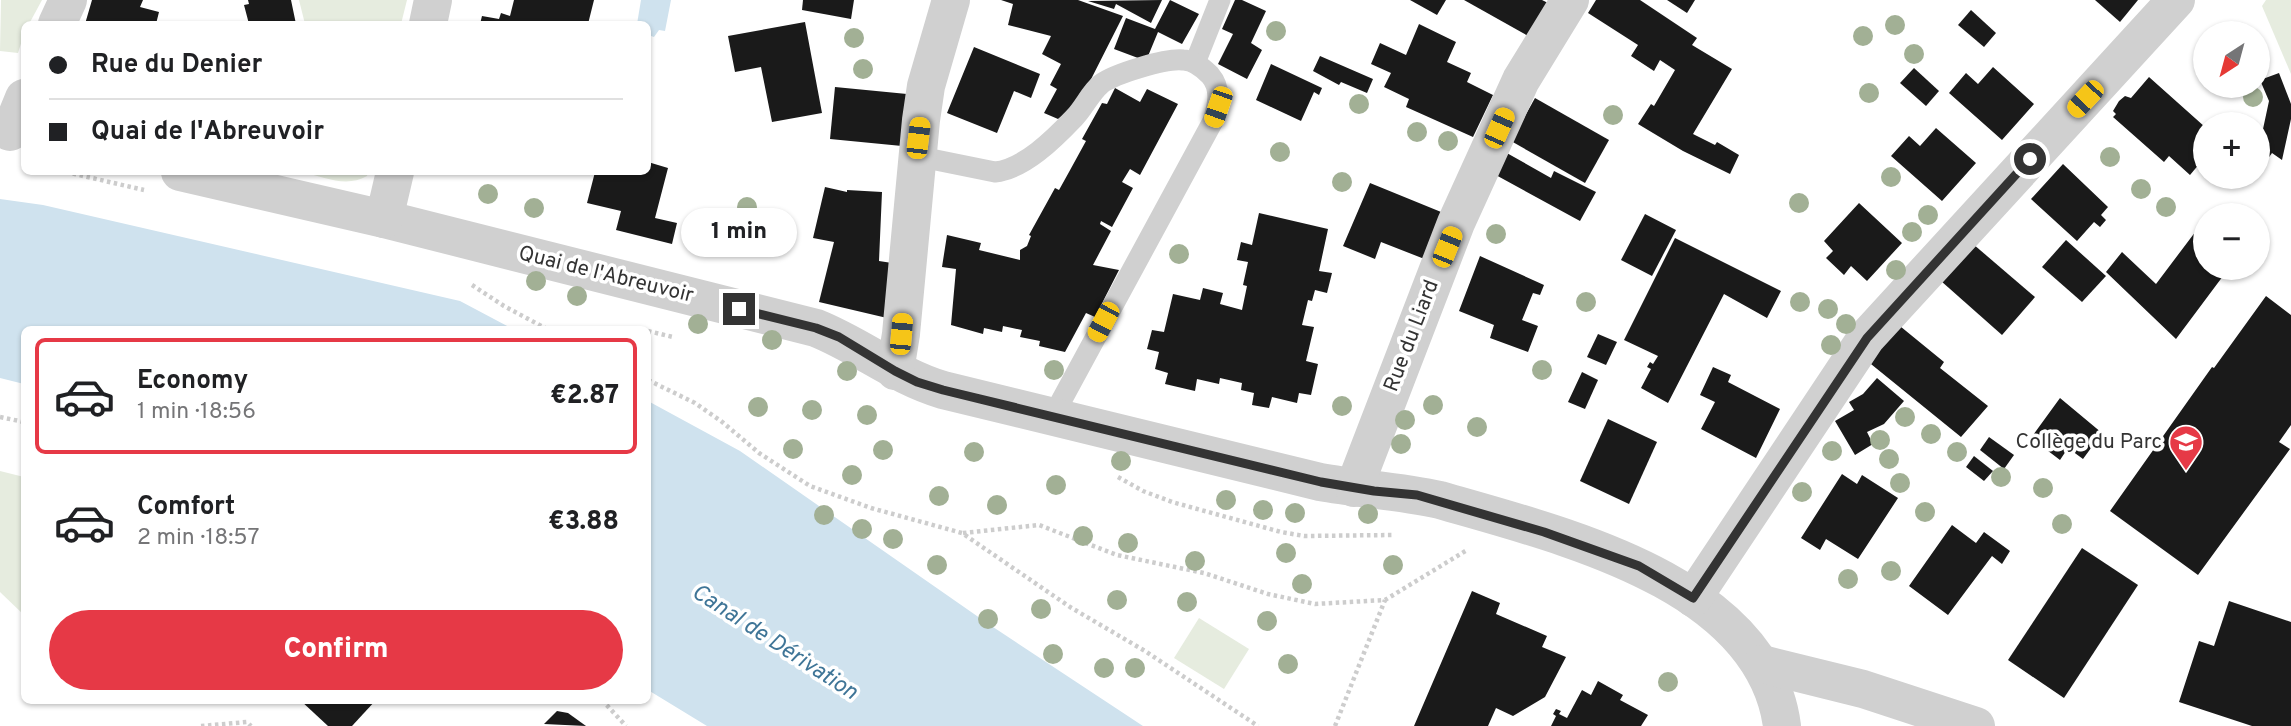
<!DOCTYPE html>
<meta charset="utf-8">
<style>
body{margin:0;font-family:Overpass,sans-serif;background:#f6f6f6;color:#202124;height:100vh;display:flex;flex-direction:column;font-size:26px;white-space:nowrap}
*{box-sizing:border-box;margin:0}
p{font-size:23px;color:#757577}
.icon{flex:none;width:38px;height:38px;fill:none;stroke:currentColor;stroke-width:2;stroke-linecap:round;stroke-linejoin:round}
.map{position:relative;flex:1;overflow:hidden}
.panel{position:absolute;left:21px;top:326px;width:630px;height:378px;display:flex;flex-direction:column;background:#fff;border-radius:10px;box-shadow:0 2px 5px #0004}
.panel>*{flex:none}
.hud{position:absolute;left:21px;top:21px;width:630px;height:154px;border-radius:10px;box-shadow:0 2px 5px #0004;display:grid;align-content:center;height:154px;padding:0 28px;background:#fff}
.needle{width:46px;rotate:216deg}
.buttons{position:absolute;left:2193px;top:21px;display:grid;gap:14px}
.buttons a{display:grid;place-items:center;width:77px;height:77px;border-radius:50%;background:#fff;box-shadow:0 2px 5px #0004;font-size:35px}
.end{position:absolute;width:32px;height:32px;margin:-16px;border:9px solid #333;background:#fff;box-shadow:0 0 0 4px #fff}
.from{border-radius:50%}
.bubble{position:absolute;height:49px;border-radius:24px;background:#fff;box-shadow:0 2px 5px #0004;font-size:23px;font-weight:800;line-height:49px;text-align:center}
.car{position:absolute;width:21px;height:42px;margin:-21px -10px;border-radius:9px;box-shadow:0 0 5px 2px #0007;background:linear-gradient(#f5c518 24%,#345 0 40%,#f5c518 0 76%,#345 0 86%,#f5c518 0)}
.hud b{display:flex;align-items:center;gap:24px;height:66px;font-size:26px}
.hud b+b{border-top:2px solid #e0e0e0}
.hud i{width:18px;height:18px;background:#202124}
ul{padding:12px 0 0;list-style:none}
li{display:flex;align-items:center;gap:21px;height:116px;margin:0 14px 10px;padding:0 14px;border:4px solid transparent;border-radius:10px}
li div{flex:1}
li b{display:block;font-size:26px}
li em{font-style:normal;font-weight:800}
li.selected{border-color:#e63946}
li>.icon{width:63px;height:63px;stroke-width:1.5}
.cta{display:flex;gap:14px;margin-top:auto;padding:14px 28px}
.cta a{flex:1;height:80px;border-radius:42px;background:#e63946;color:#fff;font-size:28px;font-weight:800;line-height:80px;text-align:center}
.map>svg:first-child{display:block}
</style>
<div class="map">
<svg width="2291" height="726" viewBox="0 0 2291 726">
<rect width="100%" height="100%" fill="#fff"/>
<g fill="#e6ecdf">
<polygon points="1,0 42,0 29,24 24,24 24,34 18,53 0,51"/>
<polygon points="299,0 407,0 401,24 305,24"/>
<polygon points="2266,0 2291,0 2291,74 2262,6"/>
<path d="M303,172h65l-1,4c-21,12 -43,1 -64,-4z"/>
<polygon points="0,471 24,477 24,615 0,592"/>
<polygon points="1199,618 1249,649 1224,689 1174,658"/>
</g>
<g fill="#cfe2ee">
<polygon points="641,0 671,0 665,31 659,30 654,37 648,35 648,24 637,24"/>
<polygon points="0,199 43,205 460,301 513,329 24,329 24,384 0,378"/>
<polygon points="648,401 740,451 987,623 1143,726 707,726 648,690"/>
</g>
<g fill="#1a1a1a">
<polygon points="92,0 143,0 140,7 159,12 156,24 85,24"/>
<polygon points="248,0 291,0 296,24 249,24 244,5 249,4"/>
<polygon points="514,0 594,0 588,24 480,24 482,16 499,19 501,13 510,16"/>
<polygon points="803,0 854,0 851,19 802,10"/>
<polygon points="1001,0 1078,0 1123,16 1079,103 1058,119 1044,113 1057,89 1050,85 1061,64 1042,54 1051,36 1008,25 1013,4"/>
<polygon points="1162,0 1151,23 1116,4 1114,9 1088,1"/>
<polygon points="1170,0 1199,14 1182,44 1158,32 1146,61 1114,49 1126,18 1155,29"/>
<polygon points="1235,0 1242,0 1266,11 1251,43 1262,50 1247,79 1218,64 1233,34 1222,29"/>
<polygon points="1410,0 1446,0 1437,15"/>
<polygon points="1464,0 1542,0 1548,3 1530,37"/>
<polygon points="1596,0 1640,0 1697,38 1692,45 1732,69 1693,134 1715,145 1717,142 1739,155 1730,174 1683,151 1638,124 1651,104 1654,106 1675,70 1660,60 1654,71 1631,56 1638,45 1588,13"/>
<polygon points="1667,0 1695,0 1687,13"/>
<polygon points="2095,0 2138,0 2120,22"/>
<polygon points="1971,10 1996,33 1984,47 1958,25"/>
<polygon points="805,22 822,113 772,122 761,67 735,72 728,36"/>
<polygon points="1419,24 1456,42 1447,62 1471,73 1467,82 1493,95 1473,137 1406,107 1409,99 1384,87 1391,73 1371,64 1380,43 1406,55"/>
<polygon points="974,47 1040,74 1031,98 1014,91 997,133 947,113"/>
<polygon points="1320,56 1373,79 1367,93 1341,82 1339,85 1313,71"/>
<polygon points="1271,64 1322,88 1319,95 1314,92 1301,121 1256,100"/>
<polygon points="1993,67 2034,104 2002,140 1949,93 1966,73 1978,84"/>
<polygon points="1914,68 1939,91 1926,106 1900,83"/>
<polygon points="2279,73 2291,104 2291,119 2282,160 2272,153 2267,160 2260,155 2266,148 2260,143 2269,101 2260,80"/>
<polygon points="2149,77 2205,127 2205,157 2190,175 2169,156 2164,162 2113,117 2116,114 2113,111 2119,101 2125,96 2131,98"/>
<polygon points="835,87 907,94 902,146 830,139"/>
<polygon points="1115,88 1140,102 1147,89 1178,104 1140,175 1130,169 1122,182 1133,188 1112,227 1101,221 1100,224 1111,231 1093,265 1119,270 1095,317 1086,313 1065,352 1039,346 1040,341 1020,337 1022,330 1003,326 1002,332 984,328 983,334 951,325 956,269 942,267 947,235 981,243 979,250 1020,260 1020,250 1027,246 1031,236 1029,235 1055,188 1059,190 1069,172 1086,141 1082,139 1102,103 1107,104"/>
<polygon points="1535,98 1609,140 1585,183 1511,141"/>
<polygon points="1936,128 1976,163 1942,201 1891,156 1909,136 1920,146"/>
<polygon points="1505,152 1551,178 1554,171 1596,192 1580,221 1494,174"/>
<polygon points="648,162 668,168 655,218 677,223 672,244 616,230 621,211 587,203 595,172 648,172"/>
<polygon points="2063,164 2108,207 2101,215 2106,220 2100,227 2094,222 2077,241 2031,199"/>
<polygon points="1370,183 1446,214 1427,260 1381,242 1375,259 1343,246"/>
<polygon points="825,187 847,192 847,190 882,192 879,261 892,263 887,318 819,302 834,242 813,238"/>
<polygon points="1859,203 1902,243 1867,281 1851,266 1844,275 1826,258 1833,251 1824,241"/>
<polygon points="1259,213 1328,229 1319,271 1332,273 1327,293 1315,290 1312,301 1308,300 1302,325 1314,327 1306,361 1318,364 1311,395 1299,393 1297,403 1272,397 1269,408 1252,405 1254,393 1241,390 1242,383 1220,378 1219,384 1197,379 1195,391 1165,384 1168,373 1155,369 1159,352 1147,349 1152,330 1164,332 1173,294 1200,300 1203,288 1223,293 1220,304 1242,310 1247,286 1243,285 1248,262 1237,260 1241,242 1252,245"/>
<polygon points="1645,214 1676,230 1652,276 1621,260"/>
<polygon points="2202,223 2205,225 2205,268 2229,268 2176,339 2106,272 2122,252 2156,284"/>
<polygon points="1675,238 1781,291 1767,318 1724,294 1668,403 1641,388 1651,369 1647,367 1650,362 1653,364 1658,356 1624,340"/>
<polygon points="2066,240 2106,276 2082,302 2042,267"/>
<polygon points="1973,244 2035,297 2002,335 1941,281"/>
<polygon points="1480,256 1544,285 1540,295 1533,293 1522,320 1538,326 1528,352 1490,338 1494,325 1459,311"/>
<polygon points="2266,296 2291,315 2291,425 2279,442 2290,449 2198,575 2110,511 2212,367 2214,368"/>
<polygon points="1895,322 1944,362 1940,368 1988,406 1961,437 1866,360"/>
<polygon points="1598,334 1617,342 1606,365 1587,357"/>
<polygon points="1713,367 1731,375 1728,382 1780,409 1756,458 1701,429 1715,402 1700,395"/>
<polygon points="1582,372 1598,380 1585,409 1568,402"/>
<polygon points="1877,378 1904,401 1884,424 1867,432 1873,444 1855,455 1835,421 1854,410 1849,402 1863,394"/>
<polygon points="2060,398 2102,433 2083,459 2068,448 2060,460 2031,438"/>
<polygon points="1608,419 1657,442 1629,504 1580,481"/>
<polygon points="1989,437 2014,455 2004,469 1980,450"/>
<polygon points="1974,456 1993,471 1984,481 1966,467"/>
<polygon points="1842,474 1857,484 1862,475 1898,498 1858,559 1826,539 1820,550 1801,538"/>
<polygon points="1952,525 1976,543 1984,532 2010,551 2002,564 1992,556 1948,615 1909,586"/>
<polygon points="2082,548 2138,585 2064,698 2008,660"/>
<polygon points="1472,591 1500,603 1496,614 1547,636 1542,647 1566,657 1545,697 1513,716 1496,708 1488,726 1414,726"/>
<polygon points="2229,601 2291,622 2291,726 2252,726 2179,702 2199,641 2214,646"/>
<polygon points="1598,681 1623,695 1620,700 1648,715 1641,726 1551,726 1556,716 1553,714 1556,709 1561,711 1559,714 1567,718 1582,690 1591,695"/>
<polygon points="300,700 376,700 352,726 328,726"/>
<polygon points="557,711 568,713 586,726 544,724"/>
</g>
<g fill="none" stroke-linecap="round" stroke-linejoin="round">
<g stroke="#cdcdcd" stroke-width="4.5" stroke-dasharray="3.5 3.5" stroke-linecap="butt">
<polyline points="66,172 144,190"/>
<polyline points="472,285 504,306 547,329"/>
<polyline points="648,331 673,337"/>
<polyline points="648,380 695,403 721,421 759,453 810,486 871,508 962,533 1070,607 1145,651 1258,726"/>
<polyline points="0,417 24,422"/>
<polyline points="1118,477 1143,491 1172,502 1281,532 1304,536 1393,535"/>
<polyline points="963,533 1039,525 1117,555 1204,573 1268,594 1315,604 1385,600 1467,550"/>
<polyline points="602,700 626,726"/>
<polyline points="201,726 247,722 251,726"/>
<polyline points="1335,726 1385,600"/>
</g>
<g stroke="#d0d0d0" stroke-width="21">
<polyline points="1195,63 1220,0"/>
<path d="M916,156l79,16c29,-3 59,-33 79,-54 10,-10 16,-25 27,-34 13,-10 65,-26 82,-24 10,0 20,8 27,15 12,14 8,30 3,46l-160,295"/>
</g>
<g stroke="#d0d0d0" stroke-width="38">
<polyline points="57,24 68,0"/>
<polyline points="428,24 433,0"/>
<polyline points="10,132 24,98"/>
<path d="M180,172l204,47 432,109c45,18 80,48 127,62l377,92c40,7 80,9 120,18 116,34 323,81 342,226"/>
<polyline points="384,219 395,172"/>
<polyline points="895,371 901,334 921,120 926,86 951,0"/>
<polyline points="1354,488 1456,223 1521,80 1570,0"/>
<polyline points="1693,598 1866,338 2176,0"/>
<polyline points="1762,664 1863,689 1976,726"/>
</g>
</g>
<g fill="#a2b095">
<circle cx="1895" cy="25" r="10"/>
<circle cx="1276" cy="31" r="10"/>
<circle cx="1863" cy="36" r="10"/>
<circle cx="854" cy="38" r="10"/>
<circle cx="1914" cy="54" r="10"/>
<circle cx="863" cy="69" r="10"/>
<circle cx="1869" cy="93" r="10"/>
<circle cx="2253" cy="97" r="10"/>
<circle cx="1359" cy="104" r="10"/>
<circle cx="1613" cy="115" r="10"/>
<circle cx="1417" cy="132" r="10"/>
<circle cx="1448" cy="141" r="10"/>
<circle cx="1280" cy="152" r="10"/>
<circle cx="2110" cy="157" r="10"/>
<circle cx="1891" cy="177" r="10"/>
<circle cx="1342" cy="182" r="10"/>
<circle cx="2141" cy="189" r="10"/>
<circle cx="488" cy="194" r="10"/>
<circle cx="1799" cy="203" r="10"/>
<circle cx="747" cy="207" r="10"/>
<circle cx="2166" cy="207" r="10"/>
<circle cx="534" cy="208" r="10"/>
<circle cx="1928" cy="215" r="10"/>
<circle cx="1912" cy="232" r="10"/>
<circle cx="1496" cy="234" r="10"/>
<circle cx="1179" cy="254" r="10"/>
<circle cx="1896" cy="270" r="10"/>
<circle cx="536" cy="281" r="10"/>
<circle cx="577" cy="296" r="10"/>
<circle cx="1586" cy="302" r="10"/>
<circle cx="1800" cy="302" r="10"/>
<circle cx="1828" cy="309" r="10"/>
<circle cx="698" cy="324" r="10"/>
<circle cx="1846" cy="324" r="10"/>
<circle cx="772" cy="340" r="10"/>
<circle cx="1831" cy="345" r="10"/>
<circle cx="1054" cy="370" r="10"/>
<circle cx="1542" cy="370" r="10"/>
<circle cx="847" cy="371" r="10"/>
<circle cx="1433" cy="405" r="10"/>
<circle cx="1342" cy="406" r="10"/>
<circle cx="758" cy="407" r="10"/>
<circle cx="812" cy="410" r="10"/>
<circle cx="867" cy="415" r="10"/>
<circle cx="1905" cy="417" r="10"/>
<circle cx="1405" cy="420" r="10"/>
<circle cx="1477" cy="427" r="10"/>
<circle cx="1931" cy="434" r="10"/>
<circle cx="1880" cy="440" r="10"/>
<circle cx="1401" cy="444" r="10"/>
<circle cx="793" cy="449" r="10"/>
<circle cx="883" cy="450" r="10"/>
<circle cx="1832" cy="451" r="10"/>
<circle cx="974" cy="452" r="10"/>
<circle cx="1957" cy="452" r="10"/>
<circle cx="1889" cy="459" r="10"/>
<circle cx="1121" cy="461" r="10"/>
<circle cx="852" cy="475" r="10"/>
<circle cx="2001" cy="477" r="10"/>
<circle cx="1900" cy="483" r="10"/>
<circle cx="1056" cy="485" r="10"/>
<circle cx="2043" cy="488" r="10"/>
<circle cx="1802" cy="492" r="10"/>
<circle cx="939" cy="496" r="10"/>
<circle cx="1226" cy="500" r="10"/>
<circle cx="997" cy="505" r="10"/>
<circle cx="1263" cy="510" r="10"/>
<circle cx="1925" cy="512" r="10"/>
<circle cx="1295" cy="513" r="10"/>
<circle cx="1368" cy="514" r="10"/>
<circle cx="824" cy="515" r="10"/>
<circle cx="2062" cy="524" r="10"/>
<circle cx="862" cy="529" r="10"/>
<circle cx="1083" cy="536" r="10"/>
<circle cx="893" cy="539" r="10"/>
<circle cx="1128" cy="543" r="10"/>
<circle cx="1286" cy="553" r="10"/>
<circle cx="1195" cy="561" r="10"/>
<circle cx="937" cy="565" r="10"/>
<circle cx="1393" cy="565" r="10"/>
<circle cx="1891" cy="571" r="10"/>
<circle cx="1848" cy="579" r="10"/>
<circle cx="1302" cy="584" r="10"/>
<circle cx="1117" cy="600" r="10"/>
<circle cx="1187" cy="602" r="10"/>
<circle cx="1041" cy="609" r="10"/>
<circle cx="988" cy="619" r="10"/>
<circle cx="1267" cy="621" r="10"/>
<circle cx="1053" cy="654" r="10"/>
<circle cx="1288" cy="664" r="10"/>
<circle cx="1104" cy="668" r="10"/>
<circle cx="1135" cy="668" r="10"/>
<circle cx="1668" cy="682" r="10"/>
</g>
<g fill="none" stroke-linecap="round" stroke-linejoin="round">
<polyline stroke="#333" stroke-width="9" points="739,309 816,328 839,337 895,371 917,382 943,390 1321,482 1374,491 1417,495 1544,532 1639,566 1693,598 1867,338 2030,159"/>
</g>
<defs>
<g id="school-pin" transform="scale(1.75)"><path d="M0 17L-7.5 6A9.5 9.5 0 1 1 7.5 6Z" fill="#e63946" stroke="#fff"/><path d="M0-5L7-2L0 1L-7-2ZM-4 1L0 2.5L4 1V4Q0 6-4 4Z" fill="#fff"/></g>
</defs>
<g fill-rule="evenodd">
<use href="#school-pin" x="2186" y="442"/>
</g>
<g text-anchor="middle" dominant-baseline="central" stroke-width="7" stroke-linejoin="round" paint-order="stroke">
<g font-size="21" fill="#333" stroke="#fff">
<text transform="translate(606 275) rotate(14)">Quai de l'Abreuvoir</text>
<text transform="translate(1412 336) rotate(-69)">Rue du Liard</text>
</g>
<g font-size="21" fill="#333" stroke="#fff" text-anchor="end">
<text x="2162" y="442">Collège du Parc</text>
</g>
<g font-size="23" font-style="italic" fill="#3f7597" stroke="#fff">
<text transform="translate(774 643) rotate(33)">Canal de Dérivation</text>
</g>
</g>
</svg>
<div class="buttons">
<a><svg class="needle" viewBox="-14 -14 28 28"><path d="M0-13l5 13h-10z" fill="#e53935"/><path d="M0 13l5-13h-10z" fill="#757577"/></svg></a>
<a>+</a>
<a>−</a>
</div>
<i class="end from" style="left:2030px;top:159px"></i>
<i class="end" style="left:739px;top:309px"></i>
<div class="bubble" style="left:681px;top:208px;width:116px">1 min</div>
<i class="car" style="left:2085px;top:99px;rotate:223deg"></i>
<i class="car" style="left:1218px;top:107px;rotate:199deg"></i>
<i class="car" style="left:1499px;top:128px;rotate:24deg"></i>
<i class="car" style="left:918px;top:138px;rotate:7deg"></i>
<i class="car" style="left:1447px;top:247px;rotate:22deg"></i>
<i class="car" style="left:1103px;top:322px;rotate:208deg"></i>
<i class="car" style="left:901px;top:334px;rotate:5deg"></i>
<div class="hud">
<b><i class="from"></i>Rue du Denier</b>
<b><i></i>Quai de l'Abreuvoir</b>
</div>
<section class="panel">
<ul>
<li class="selected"><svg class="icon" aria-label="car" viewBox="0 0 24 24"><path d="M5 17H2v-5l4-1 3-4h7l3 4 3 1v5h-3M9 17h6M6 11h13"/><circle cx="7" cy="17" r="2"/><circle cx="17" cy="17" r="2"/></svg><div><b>Economy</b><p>1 min · 18:56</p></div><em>€2.87</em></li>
<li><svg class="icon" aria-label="car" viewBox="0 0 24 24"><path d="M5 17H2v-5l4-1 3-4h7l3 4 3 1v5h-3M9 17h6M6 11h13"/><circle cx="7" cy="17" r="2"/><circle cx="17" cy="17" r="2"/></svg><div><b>Comfort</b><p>2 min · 18:57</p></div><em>€3.88</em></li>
</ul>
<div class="cta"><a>Confirm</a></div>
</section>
</div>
